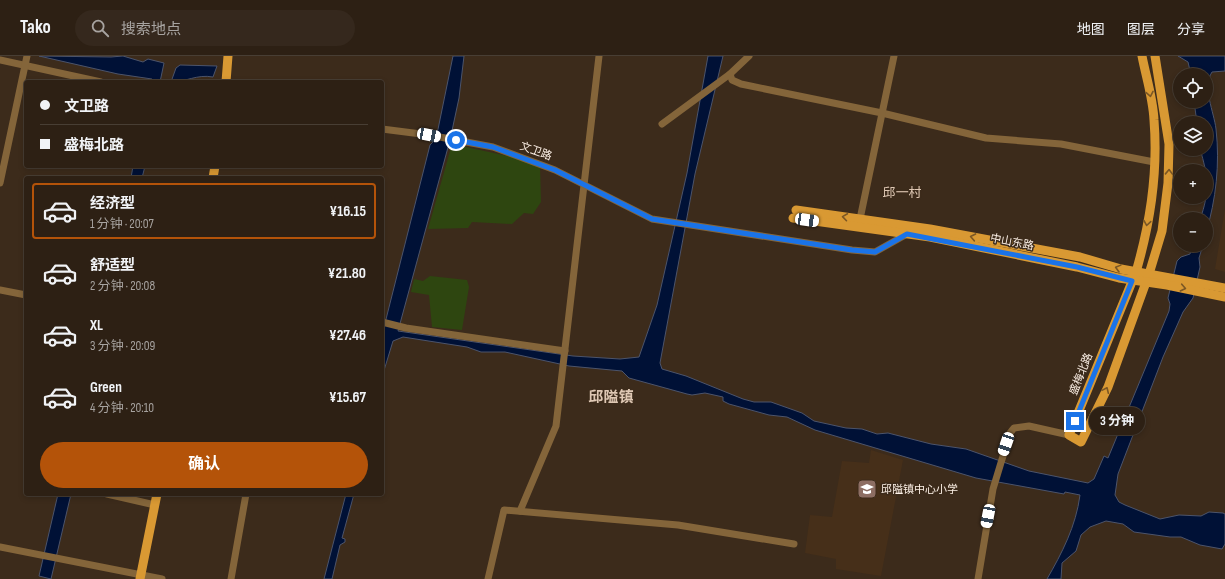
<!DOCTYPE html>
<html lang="zh">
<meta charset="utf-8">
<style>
body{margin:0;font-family:"Sofia Sans Condensed","Noto Sans SC",sans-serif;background:#35281d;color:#f1f3f6;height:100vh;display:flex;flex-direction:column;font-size:15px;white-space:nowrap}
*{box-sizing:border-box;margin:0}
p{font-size:13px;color:#a7a3a0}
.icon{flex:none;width:22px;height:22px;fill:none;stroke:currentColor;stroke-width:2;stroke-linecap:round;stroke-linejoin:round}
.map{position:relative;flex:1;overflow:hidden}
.sheet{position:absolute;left:24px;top:120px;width:360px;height:320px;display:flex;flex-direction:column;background:#2d2014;border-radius:4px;box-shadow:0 2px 6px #0003,0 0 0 1px #483e34}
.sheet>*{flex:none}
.top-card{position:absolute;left:24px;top:24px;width:360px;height:88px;border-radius:4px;box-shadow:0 2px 6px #0003,0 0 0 1px #483e34;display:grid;align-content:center;height:88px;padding:0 16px;background:#2d2014}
.buttons{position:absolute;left:1173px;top:12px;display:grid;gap:8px}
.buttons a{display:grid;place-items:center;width:40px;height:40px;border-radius:50%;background:#2d2014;box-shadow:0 2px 6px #0003,0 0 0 1px #483e34;font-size:20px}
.end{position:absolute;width:18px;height:18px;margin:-9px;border:5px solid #1a73e8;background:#fff;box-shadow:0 0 0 2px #fff}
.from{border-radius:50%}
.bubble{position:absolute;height:28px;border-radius:14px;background:#2d2014;box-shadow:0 2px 6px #0003,0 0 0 1px #483e34;font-size:13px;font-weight:700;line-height:28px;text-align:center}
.car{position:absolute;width:12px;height:24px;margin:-12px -6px;border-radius:5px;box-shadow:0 0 3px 1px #0007;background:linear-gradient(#fff 24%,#345 0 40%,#fff 0 76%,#345 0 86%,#fff 0)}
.top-card b{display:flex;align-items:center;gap:14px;height:38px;font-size:15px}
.top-card b+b{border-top:1px solid #483e34}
.top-card i{width:10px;height:10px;background:#f1f3f6}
ul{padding:7px 0 0;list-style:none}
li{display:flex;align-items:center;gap:12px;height:56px;margin:0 8px 6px;padding:0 8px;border:2px solid transparent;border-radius:4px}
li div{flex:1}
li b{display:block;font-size:15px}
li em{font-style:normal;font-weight:700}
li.on{border-color:#b45309}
li>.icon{width:36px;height:36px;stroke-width:1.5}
.action{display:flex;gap:8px;margin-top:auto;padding:8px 16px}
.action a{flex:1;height:46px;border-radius:24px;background:#b45309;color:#fff;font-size:16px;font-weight:700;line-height:46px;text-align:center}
header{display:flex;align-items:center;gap:24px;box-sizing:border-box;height:56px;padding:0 20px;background:#2d2014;border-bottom:1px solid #483e34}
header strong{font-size:19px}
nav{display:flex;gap:22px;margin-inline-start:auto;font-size:14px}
.search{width:280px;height:36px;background:#35281d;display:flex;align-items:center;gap:10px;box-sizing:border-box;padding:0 14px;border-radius:22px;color:#a7a3a0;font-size:15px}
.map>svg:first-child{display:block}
</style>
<header>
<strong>Tako</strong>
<div class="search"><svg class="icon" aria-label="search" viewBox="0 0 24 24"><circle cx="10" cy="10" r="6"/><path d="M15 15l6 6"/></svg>搜索地点</div>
<nav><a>地图</a><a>图层</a><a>分享</a></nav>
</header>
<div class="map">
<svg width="1225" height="523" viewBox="0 0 1225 523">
<rect width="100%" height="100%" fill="#3c2b1b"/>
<g fill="#462f19">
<polygon points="1225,153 1225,216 1215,213"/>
<polygon points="871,394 903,404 881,520 836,513 836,503 805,497 810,459 832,461 842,405 869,407"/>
</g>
<g fill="#2e4610">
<polygon points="452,88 540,107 541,146 533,158 524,157 512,168 472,166 468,172 428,173"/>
<polygon points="430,220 467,224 469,231 462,274 432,271 429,239 411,236 414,223 423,225"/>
</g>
<g fill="#001136" stroke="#4c546b">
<polygon points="39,0 111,1 123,0 143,6 148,3 164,7 160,26 152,26 152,23 118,18"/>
<path d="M453,0h11l-5,42 -9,42 -52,191 175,25 47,3 19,-2 18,-52 30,-132 21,-117h15l-28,118 -35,189 2,6 24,7 57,23 11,3h17l31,11 12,8 32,7 16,1 15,5 11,-1 43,11 35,5 63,22 59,12 6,-4 10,-23 4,2 61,-147 1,-7 -2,-6 9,-37 4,-4 9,-3 3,-9h10l-4,13 1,9 -7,31 -10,14 -20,45 -45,117 -3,21 4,7 6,3 35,14 19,-4 22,1 8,-4 14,1 2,1v30l-3,5 -22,-4 -19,-8h-11l-36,-5 -11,-8 -17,-3 -16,6 -9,8 -5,16 -14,12 -1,16h-14c15,-26 29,-53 33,-84l-15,-3 -1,2 -88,-16 -161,-48 -28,-13 -18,-2 -40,-11 -6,-3v-4l-18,-4 -13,2 -5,-1 -58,-16 -7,-7 -53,-5 -64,-14h-24l-14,-5 -64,-10 -10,4 -11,36v-42l48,-190 6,-6z"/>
<path d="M1178,0h47v15l-13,1c-10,15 2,40 4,57 4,35 0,70 -10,104v-14h-6c10,-26 8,-44 0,-70h6v-26h-9l-3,-22h12v-26h-15l-3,-13z"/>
<path d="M180,9l37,1 -4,11c-16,-3 -27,5 -42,5l5,-14z"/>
<polygon points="133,110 145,110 142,122 131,122"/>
<polygon points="58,438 71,438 51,523 39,520"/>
<polygon points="346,438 354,438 342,482 345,483 345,486 340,489 332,523 324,523"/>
</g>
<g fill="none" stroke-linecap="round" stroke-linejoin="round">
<g stroke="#84653a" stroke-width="7">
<polyline points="0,4 101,26"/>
<polyline points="730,18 732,24 741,28 882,57 986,82 1061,88 1154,106"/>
<polyline points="662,68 730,18 749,0"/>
<polyline points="382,73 429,79 493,91 555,114 652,163 852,194 875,196 907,178"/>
<polyline points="0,127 27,0"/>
<polyline points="860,163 894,0"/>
<polyline points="0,234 26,239"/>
<polyline points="382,266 406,272 565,295"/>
<polyline points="107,438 155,449"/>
<polyline points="520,455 556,370 599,0"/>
<polyline points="0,491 162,523"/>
<polyline points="231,523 246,438"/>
<polyline points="488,523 504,454 678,469 794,488"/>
<polyline points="978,523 993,433 1010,377 1014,372 1029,370 1069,379"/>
</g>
<g stroke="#d99933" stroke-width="9">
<path d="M1142,0c4,21 11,42 12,64 4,50 -4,104 -18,152l-67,163 12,7 27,-55 41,-113 13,-43 6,-48 1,-39 -14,-88"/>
<polyline points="226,26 228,0"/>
<polyline points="213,122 215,110"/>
<polyline points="796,154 930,173 1080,201 1121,213 1225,232"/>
<polyline points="793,162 930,181 1077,211 1119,222 1167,229 1225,241"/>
<polyline points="140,523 157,438"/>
</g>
</g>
<defs><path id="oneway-chevron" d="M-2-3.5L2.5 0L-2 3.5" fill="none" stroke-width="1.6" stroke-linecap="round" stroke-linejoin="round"/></defs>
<g stroke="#7b5725">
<use href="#oneway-chevron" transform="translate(1150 38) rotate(79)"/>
<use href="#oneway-chevron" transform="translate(1169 116) rotate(-88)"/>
<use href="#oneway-chevron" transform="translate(845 161) rotate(-172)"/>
<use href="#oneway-chevron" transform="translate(1147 167) rotate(99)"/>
<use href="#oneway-chevron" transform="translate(973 181) rotate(-169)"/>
<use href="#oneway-chevron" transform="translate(1118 212) rotate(-165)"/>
<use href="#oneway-chevron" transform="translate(1183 232) rotate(12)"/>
<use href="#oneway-chevron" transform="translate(1106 334) rotate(-66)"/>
</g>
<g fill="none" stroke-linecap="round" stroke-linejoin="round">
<polyline stroke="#1a73e8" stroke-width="5" points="456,84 493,91 555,114 652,163 852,194 875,196 907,178 1077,211 1132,225 1075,365"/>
</g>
<defs>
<g id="school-square" transform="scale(1)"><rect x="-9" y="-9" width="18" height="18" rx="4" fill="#8d6e63" stroke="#3c2b1b"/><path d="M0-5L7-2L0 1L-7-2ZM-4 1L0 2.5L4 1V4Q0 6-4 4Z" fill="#fff"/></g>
</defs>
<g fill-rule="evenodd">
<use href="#school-square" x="867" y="433"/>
</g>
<g text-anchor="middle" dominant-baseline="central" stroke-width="3" stroke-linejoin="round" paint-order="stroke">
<g font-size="11" fill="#fdf1e7" stroke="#3c2b1b">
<text transform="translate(536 95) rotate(20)">文卫路</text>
<text transform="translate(1012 186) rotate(11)">中山东路</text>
<text transform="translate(1081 318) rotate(-68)">盛梅北路</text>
</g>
<g font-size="11" fill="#fdf1e7" stroke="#3c2b1b" text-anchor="start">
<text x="881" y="433">邱隘镇中心小学</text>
</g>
<g font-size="13" fill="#dfc8b4" stroke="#3c2b1b">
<text x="902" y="137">邱一村</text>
</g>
<g font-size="15" font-weight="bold" fill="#dfc8b4" stroke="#3c2b1b">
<text x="611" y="341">邱隘镇</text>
</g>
</g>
</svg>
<div class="buttons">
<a><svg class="icon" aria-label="locate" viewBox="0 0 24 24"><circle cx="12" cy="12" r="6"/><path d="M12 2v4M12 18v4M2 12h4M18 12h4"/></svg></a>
<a><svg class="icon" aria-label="layers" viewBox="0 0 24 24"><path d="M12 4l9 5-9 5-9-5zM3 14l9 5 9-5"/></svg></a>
<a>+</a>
<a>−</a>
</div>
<i class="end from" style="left:456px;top:84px"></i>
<i class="end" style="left:1075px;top:365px"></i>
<div class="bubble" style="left:1089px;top:351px;width:56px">3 分钟</div>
<i class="car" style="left:429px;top:79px;rotate:101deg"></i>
<i class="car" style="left:807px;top:164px;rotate:98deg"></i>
<i class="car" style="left:1006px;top:388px;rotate:199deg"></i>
<i class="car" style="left:988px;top:460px;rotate:191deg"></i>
<div class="top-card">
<b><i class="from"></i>文卫路</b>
<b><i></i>盛梅北路</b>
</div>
<section class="sheet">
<ul>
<li class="on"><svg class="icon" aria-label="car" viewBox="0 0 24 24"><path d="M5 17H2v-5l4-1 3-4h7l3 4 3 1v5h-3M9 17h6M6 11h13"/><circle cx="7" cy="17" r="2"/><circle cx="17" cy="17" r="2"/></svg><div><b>经济型</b><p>1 分钟 · 20:07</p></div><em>¥16.15</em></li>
<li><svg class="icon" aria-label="car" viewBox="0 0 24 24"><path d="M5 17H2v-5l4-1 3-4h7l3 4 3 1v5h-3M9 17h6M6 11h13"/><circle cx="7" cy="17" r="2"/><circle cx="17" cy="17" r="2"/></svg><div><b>舒适型</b><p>2 分钟 · 20:08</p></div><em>¥21.80</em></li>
<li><svg class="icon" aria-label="car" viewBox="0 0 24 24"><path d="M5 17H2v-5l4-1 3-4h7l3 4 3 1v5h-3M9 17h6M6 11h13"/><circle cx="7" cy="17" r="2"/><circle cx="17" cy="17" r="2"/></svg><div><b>XL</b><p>3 分钟 · 20:09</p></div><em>¥27.46</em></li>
<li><svg class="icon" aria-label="car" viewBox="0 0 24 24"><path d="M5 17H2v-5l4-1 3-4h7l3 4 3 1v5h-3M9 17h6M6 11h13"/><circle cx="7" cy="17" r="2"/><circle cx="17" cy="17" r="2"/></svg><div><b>Green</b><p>4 分钟 · 20:10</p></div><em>¥15.67</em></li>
</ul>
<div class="action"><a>确认</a></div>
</section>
</div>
